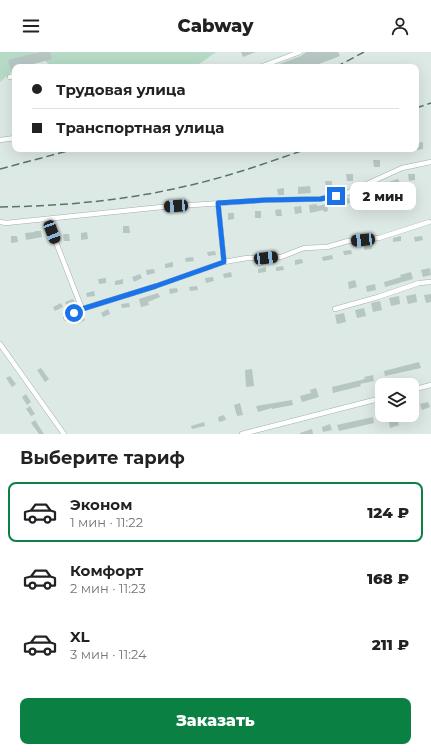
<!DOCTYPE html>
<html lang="ru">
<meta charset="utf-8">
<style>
body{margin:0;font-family:Montserrat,sans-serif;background:#f6f6f6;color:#222;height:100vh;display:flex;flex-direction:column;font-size:15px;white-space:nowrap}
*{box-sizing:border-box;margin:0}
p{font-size:13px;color:#767676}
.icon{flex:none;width:22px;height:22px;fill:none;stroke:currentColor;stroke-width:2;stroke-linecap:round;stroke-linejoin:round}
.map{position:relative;height:382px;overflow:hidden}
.side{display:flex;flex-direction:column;background:#fff;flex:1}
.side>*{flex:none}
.top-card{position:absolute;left:12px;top:12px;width:407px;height:88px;border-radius:8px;box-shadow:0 4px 16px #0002;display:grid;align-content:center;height:88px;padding:0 20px;background:#fff}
.fabs{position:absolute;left:375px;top:326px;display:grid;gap:8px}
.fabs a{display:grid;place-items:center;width:44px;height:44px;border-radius:8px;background:#fff;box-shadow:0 4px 16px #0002;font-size:20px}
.end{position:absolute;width:18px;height:18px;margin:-9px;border:5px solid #1a73e8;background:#fff;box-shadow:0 0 0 2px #fff}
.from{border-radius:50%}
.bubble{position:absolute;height:28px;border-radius:8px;background:#fff;box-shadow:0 4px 16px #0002;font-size:13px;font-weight:800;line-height:28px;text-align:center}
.car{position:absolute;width:12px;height:24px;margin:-12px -6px;border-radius:5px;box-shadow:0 0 3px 1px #0007;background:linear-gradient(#222 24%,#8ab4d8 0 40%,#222 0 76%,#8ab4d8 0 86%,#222 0)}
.top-card b{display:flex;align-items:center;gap:14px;height:38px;font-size:15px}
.top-card b+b{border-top:1px solid #e0e0e0}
.top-card i{width:10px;height:10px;background:#222}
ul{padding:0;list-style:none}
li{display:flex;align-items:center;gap:12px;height:60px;margin:0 8px 6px;padding:0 12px;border:2px solid transparent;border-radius:8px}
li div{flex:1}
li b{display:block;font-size:15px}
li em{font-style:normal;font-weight:800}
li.active{border-color:#0b8043}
li>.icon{width:36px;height:36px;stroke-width:1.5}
h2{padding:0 20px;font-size:18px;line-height:48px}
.primary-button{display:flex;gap:8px;margin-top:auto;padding:8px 20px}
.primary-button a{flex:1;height:46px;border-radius:8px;background:#0b8043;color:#fff;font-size:16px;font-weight:800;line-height:46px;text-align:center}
header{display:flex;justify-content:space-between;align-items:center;height:52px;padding:0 20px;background:#fff;font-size:18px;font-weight:800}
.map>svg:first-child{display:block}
</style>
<header><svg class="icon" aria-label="menu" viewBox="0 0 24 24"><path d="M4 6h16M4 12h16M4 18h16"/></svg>Cabway<svg class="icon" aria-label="person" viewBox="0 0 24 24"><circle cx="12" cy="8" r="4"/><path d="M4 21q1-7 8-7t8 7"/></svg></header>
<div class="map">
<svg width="431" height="382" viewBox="0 0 431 382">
<rect width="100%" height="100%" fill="#dde9e5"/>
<g fill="#b6dac5">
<polygon points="0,0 36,0 18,15 15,15 15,17 0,30"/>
<polygon points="38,0 216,0 195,15 51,15"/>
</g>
<g fill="#b6c6c2">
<polygon points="39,0 50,0 52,7 22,15 15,15 15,17 11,18 8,8"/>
<polygon points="241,0 256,0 243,5"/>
<polygon points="306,0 338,0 340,4 311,15 271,15 301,4"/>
<polygon points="423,90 423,97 417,98 416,91"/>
<polygon points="373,108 380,108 380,115 374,115"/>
<polygon points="346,122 353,122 353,129 347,129"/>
<polygon points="408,122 415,122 415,128 409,129"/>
<polygon points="398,127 400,132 371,145 369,138 380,135 379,133"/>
<polygon points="325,129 332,129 332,135 326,136"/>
<polygon points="310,134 311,141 298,142 298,135"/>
<polygon points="284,136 284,143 278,143 277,137"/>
<polygon points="363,141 365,150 361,151 358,142"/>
<polygon points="349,146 350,151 342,153 341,148"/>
<polygon points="317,152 317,154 327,152 328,159 324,160 323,158 310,161 309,153"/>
<polygon points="301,154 302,161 295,162 294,155"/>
<polygon points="281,157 282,164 276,164 275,158"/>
<rect x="255" y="159" width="6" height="7"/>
<polygon points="228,161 234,161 234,167 228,168"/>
<polygon points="123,174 129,174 130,181 123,181"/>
<polygon points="35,179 41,179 42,185 26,188 25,181 35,180"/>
<polygon points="87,180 88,187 81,188 81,181"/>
<polygon points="63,182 69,182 70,189 64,189"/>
<polygon points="11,184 17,184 18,190 11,191"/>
<polygon points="401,184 401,189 393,190 393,186"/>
<polygon points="422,184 423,188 415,190 414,185"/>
<polygon points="372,193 372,197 364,198 364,194"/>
<polygon points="351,198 352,202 344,203 343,199"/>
<polygon points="215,199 216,203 208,204 207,200"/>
<polygon points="332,203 333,207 323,209 322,205"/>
<polygon points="193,205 194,209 186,210 185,206"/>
<polygon points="302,207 303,211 295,213 295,208"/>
<polygon points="173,210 173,215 165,216 165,212"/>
<polygon points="283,214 284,218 276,219 276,215"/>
<polygon points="266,215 266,220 258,221 258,217"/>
<polygon points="430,216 431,223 423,225 421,218"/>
<polygon points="154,217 155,221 147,223 146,218"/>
<polygon points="231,220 232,225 224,226 223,222"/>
<polygon points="411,220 413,227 385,235 384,230 401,225 400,223"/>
<polygon points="140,222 142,226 134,230 132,225"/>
<polygon points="213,225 214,229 206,231 205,226"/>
<polygon points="106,226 106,231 99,232 98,227"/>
<polygon points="123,227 123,232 115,233 115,229"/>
<polygon points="355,228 357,235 349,237 348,230"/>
<polygon points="375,232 376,238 367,240 366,234"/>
<polygon points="197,234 198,238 190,239 189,235"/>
<polygon points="177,236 178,240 170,242 169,237"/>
<polygon points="94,239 95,244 87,245 86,241"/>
<polygon points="158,241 160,245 148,250 149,253 141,255 139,247"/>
<polygon points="416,242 417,250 408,252 406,244"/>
<polygon points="431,242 431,250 426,251 424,243"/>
<polygon points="399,244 400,252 391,254 389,246"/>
<polygon points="73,247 75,251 67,254 65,250"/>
<polygon points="380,249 382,258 373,260 371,251"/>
<polygon points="61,251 63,255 55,259 53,255"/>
<polygon points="129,251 130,255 122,256 121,252"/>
<polygon points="364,256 366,264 357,266 355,258"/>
<polygon points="108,257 110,262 103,265 101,261"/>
<polygon points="344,261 346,270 337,272 335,263"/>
<polygon points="83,264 85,268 78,272 76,268"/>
<polygon points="419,310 421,316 385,324 384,319"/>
<polygon points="41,316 49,327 45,330 37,318"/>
<polygon points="252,317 254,334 246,335 245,318"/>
<polygon points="373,323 374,329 360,332 361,334 333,341 332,335 365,327 364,325"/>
<polygon points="10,324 16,332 12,335 6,326"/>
<polygon points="316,336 319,345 302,350 300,344 311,341 310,338"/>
<polygon points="26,342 31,350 27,353 22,345"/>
<polygon points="292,348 293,353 272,357 272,356 258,360 256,354"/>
<polygon points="428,350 430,355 422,358 420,352"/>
<polygon points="240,351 243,363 237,364 234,353"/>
<polygon points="30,354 35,362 31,364 26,357"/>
<polygon points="224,363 226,368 219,370 218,365"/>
<polygon points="373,365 374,371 339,379 337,373"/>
<polygon points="35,368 40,376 44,382 39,382 31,371"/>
<polygon points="397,368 399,373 390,376 389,370"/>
<polygon points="204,370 205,374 192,377 191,374"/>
<polygon points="330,372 332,378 323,380 322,375"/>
<polygon points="312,377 313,382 300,382 300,381"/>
</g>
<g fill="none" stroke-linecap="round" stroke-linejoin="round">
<g stroke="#a1b0ac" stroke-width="5.5">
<g id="street">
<polyline points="260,15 300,0"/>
<polyline points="10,25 15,24"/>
<polyline points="0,88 15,86"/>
<polyline points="218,151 224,210"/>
<polyline points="47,167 82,257"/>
<polyline points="0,170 6,171 162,155 266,148 320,147 347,141 402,116 431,110"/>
<polyline points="335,257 378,245 419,231 431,230"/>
<polyline points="66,266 82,257 156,234 224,210 247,206 266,206 281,205 304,196 327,195 348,189 379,186 429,170"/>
<polyline points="0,292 64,382"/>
<polyline points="412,338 431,333"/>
<polyline points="242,382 382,346"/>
</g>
</g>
<use href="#street" stroke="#fff" stroke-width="4.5"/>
<g stroke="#597470" stroke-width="1.5" stroke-dasharray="8 4" stroke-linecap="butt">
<polyline points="336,15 364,0"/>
<polyline points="416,56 431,51"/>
<polyline points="0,117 75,97"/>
<path d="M0,155c61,-1 122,-6 182,-20 43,-9 84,-24 125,-38"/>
</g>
</g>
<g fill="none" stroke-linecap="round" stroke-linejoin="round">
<polyline stroke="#1a73e8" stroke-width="5" points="74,261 82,257 156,234 224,210 218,151 266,148 320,147 336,144"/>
</g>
</svg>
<div class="fabs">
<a><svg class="icon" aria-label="layers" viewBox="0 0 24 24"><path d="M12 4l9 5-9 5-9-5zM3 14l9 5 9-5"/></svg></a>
</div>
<i class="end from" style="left:74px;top:261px"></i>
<i class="end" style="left:336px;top:144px"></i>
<div class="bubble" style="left:350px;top:130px;width:66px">2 мин</div>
<i class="car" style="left:176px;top:154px;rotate:266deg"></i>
<i class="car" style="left:52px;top:180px;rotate:159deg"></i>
<i class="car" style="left:363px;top:188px;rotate:264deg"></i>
<i class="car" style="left:266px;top:206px;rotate:83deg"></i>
<div class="top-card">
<b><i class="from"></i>Трудовая улица</b>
<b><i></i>Транспортная улица</b>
</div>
</div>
<section class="side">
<h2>Выберите тариф</h2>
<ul>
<li class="active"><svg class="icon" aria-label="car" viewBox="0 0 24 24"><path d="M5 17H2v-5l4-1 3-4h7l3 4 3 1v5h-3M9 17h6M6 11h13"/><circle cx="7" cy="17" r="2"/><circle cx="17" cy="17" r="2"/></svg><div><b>Эконом</b><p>1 мин · 11:22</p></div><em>124 ₽</em></li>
<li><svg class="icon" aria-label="car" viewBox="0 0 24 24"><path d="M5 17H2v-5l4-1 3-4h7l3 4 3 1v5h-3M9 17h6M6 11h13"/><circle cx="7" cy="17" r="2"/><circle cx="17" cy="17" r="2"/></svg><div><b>Комфорт</b><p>2 мин · 11:23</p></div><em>168 ₽</em></li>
<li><svg class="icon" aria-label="car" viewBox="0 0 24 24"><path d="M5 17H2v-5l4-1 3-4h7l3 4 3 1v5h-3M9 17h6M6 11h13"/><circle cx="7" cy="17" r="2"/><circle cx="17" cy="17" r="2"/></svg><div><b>XL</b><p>3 мин · 11:24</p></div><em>211 ₽</em></li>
</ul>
<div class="primary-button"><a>Заказать</a></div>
</section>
